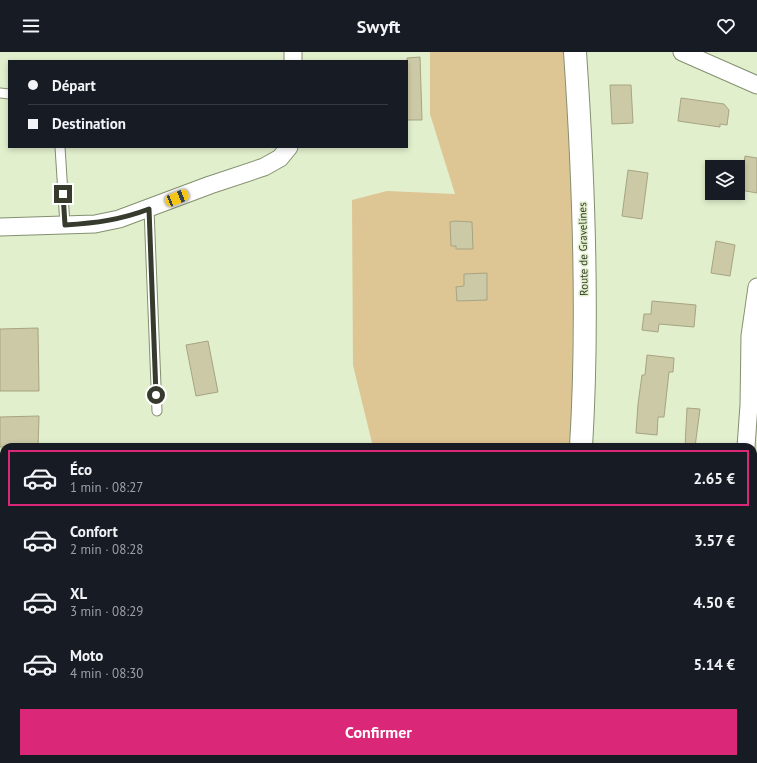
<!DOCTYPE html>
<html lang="fr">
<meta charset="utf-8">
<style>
body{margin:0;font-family:"PT Sans",sans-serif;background:#242831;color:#f1f3f6;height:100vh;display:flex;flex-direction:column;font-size:15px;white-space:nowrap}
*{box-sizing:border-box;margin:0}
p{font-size:13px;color:#9ea1a6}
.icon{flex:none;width:22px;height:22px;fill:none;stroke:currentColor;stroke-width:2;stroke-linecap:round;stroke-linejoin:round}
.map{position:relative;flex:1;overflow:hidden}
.side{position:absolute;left:0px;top:391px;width:757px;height:320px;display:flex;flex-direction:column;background:#171b24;border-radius:12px 12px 0 0;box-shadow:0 2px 6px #0003}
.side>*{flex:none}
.hud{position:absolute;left:8px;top:8px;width:400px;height:88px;border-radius:0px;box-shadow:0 2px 6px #0003;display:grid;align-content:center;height:88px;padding:0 20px;background:#171b24}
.fabs{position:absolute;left:705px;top:108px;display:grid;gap:8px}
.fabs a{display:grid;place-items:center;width:40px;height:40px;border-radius:0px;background:#171b24;box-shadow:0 2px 6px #0003;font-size:20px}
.end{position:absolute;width:18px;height:18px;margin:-9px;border:5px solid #363b2d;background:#fff;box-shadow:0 0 0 2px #fff}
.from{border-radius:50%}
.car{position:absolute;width:12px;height:24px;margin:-12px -6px;border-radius:5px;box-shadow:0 0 3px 1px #0007;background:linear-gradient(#f5c518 24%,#345 0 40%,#f5c518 0 76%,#345 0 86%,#f5c518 0)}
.hud b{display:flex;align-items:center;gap:14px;height:38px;font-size:15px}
.hud b+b{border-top:1px solid #363941}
.hud i{width:10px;height:10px;background:#f1f3f6}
ul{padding:7px 0 0;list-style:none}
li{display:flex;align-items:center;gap:12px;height:56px;margin:0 8px 6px;padding:0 12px;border:2px solid transparent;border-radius:0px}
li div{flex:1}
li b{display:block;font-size:15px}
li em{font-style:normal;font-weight:600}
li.selected{border-color:#db2777}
li>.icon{width:36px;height:36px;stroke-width:1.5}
.button{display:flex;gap:8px;margin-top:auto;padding:8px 20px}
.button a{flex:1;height:46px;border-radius:0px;background:#db2777;color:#fff;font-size:16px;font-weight:600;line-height:46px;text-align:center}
header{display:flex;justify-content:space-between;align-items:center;height:52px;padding:0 20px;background:#171b24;font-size:18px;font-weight:600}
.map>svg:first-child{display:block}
</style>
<header><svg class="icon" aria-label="menu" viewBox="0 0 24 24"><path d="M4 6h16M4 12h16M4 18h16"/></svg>Swyft<svg class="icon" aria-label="heart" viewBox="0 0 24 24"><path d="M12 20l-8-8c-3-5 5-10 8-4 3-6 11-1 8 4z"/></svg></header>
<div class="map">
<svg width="757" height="711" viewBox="0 0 757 711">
<rect width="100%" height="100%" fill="#e1efcc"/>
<g fill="#dec594">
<polygon points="430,0 565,0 574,172 572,358 570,395 373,395 353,313 352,148 387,139 455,142 430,62"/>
<polygon points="415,707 543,707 543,711 414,711"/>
</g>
<g fill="#cccaa6" stroke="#a7a481">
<polygon points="420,5 422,68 407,68 407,6"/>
<polygon points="610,33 631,33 633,71 612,72"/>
<polygon points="681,46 724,52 729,58 727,73 720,72 720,75 678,69"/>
<polygon points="745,104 757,106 757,141 740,138"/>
<polygon points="628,118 648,121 642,167 622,164"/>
<polygon points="455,169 472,170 473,197 456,197 456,194 451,194 450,170"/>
<polygon points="716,189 735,193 730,224 711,221"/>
<polygon points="487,221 487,248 457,249 456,235 464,234 464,222"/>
<polygon points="652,249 696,253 694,275 659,272 658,280 642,278 644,262 651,262"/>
<polygon points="38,276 39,339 0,339 0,277"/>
<polygon points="208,289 218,340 196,344 186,293"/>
<polygon points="647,303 674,306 673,320 669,320 664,365 658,365 657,383 636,381 638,352 642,323 645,323"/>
<polygon points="687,356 700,357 695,395 685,395"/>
<polygon points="39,364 38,395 0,395 0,365"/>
</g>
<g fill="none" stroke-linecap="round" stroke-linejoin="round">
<g stroke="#839070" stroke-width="11">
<g id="lane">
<polyline points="0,41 9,42"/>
<polyline points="60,95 65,173"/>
<polyline points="149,157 157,359"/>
</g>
</g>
<g stroke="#839070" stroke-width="19">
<g id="street">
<polyline points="293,0 293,9"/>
<polyline points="682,0 757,33"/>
<polyline points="0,175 95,172 119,167 210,133 264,115 280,106 289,95"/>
<polyline points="746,395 749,353 750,284 757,235"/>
<polyline points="753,558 757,559"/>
<polyline points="753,667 757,642"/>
<polyline points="557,707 586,711"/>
<polyline points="746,711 746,707"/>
</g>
</g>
<g stroke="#839070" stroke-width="24">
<g id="secondary">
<path d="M575,0c9,131 14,264 6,395"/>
<polyline points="552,711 552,707"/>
</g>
</g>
<use href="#lane" stroke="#fff" stroke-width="9"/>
<use href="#street" stroke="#fff" stroke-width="17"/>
<use href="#secondary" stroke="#fff" stroke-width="22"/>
</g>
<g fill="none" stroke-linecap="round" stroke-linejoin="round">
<path stroke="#363b2d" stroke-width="5" d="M63,142l2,31c31,-2 55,-5 84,-16l7,186"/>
</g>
<g text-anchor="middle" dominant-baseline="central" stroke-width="3" stroke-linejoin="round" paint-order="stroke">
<g font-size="11" fill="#363b2d" stroke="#e1efcc">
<text transform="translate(583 197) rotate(-91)">Route de Gravelines</text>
</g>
</g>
</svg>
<div class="fabs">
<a><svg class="icon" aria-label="layers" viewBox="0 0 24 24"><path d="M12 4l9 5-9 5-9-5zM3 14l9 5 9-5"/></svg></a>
</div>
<i class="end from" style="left:156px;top:343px"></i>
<i class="end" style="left:63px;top:142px"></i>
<i class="car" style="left:177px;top:146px;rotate:68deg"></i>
<div class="hud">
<b><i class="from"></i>Départ</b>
<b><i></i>Destination</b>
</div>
<section class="side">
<ul>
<li class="selected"><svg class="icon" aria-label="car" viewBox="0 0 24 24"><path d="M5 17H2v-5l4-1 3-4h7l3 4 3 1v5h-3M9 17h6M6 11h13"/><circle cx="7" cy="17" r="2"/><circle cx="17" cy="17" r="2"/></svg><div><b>Éco</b><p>1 min · 08:27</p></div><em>2.65 €</em></li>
<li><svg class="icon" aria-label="car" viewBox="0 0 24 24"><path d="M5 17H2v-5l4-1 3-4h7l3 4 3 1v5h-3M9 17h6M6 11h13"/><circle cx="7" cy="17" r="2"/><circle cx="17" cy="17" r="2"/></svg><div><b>Confort</b><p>2 min · 08:28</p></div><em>3.57 €</em></li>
<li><svg class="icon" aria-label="car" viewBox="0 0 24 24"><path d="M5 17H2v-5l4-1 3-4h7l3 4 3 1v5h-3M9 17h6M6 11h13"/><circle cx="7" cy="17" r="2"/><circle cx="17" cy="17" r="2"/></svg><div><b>XL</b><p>3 min · 08:29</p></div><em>4.50 €</em></li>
<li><svg class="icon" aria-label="car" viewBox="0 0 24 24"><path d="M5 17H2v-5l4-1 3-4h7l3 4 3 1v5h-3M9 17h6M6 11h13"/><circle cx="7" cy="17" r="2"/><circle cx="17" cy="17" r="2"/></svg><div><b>Moto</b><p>4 min · 08:30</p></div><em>5.14 €</em></li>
</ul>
<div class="button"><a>Confirmer</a></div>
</section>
</div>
